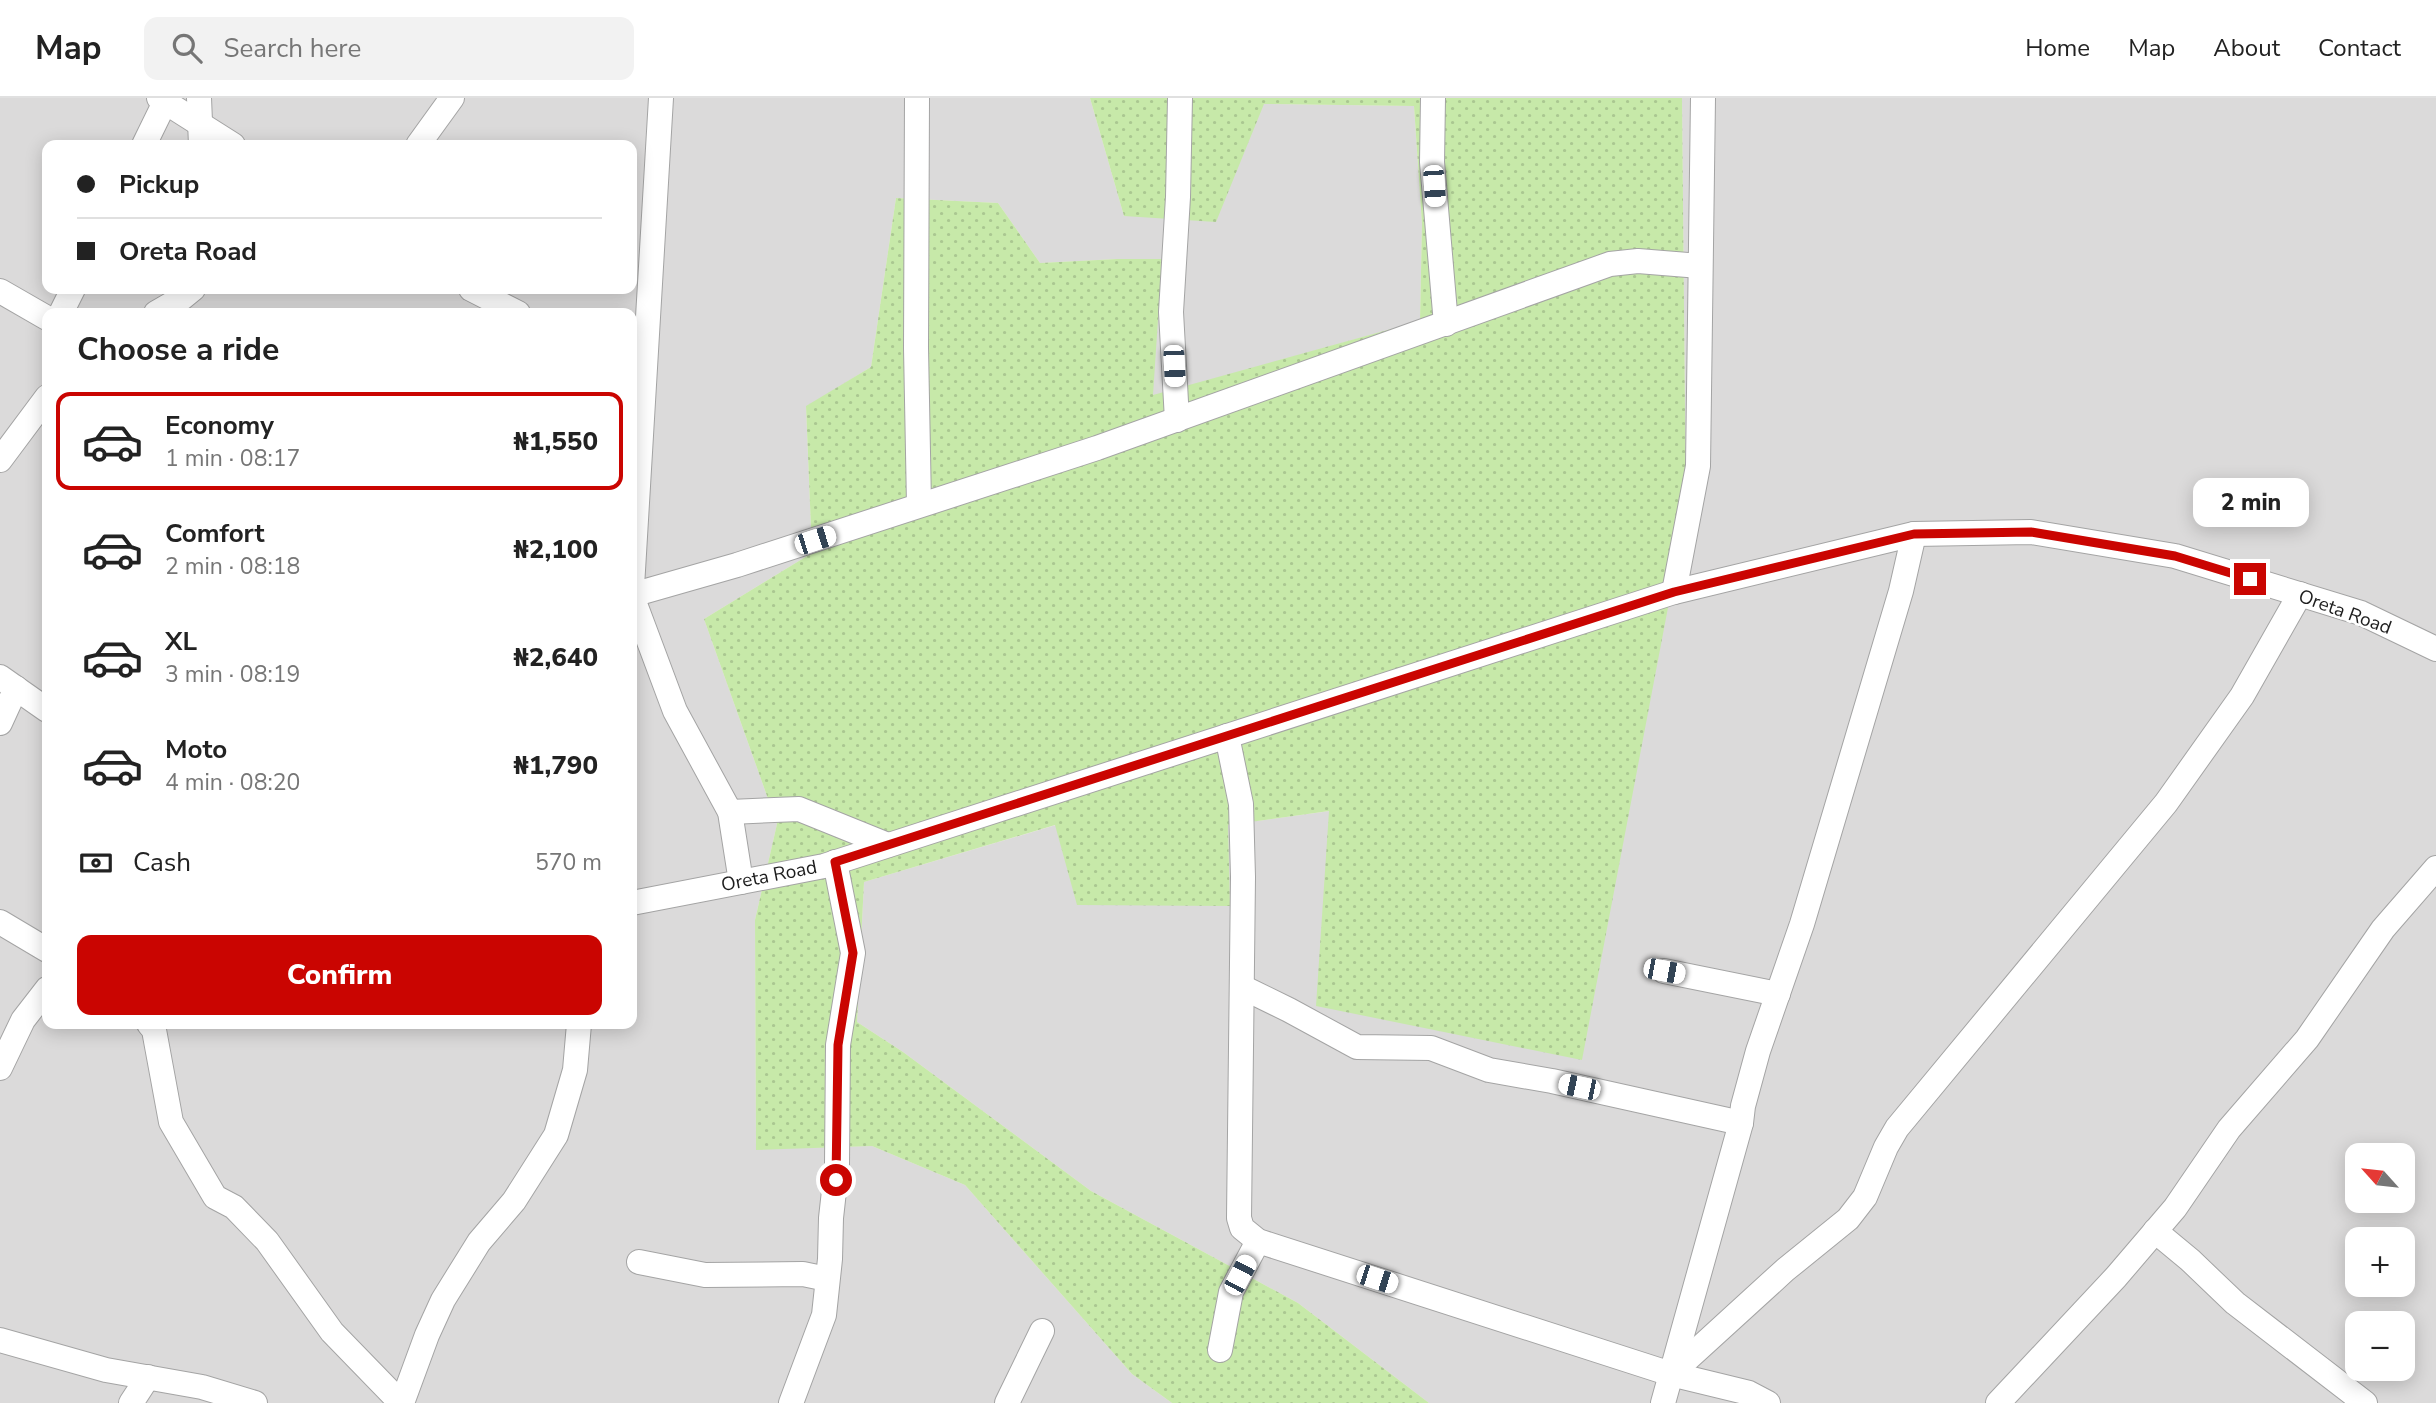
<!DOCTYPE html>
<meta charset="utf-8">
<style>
body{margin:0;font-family:"Nunito Sans",sans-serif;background:#f2f2f2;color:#222;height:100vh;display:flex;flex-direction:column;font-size:26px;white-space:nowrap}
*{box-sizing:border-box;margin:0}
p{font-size:23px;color:#767676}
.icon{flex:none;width:38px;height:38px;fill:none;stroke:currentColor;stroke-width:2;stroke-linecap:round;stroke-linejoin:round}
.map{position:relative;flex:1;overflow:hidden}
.sheet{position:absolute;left:42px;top:210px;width:595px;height:721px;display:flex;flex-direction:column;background:#fff;border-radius:14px;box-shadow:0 4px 18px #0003}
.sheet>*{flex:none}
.top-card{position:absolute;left:42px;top:42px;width:595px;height:154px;border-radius:14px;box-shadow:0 4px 18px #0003;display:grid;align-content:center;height:154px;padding:0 35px;background:#fff}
.needle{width:46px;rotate:297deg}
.tools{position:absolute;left:2345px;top:1045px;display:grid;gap:14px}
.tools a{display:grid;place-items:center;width:70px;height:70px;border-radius:14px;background:#fff;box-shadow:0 4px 18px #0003;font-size:35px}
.end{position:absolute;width:32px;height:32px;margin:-16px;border:9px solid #ca0501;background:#fff;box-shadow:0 0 0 4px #fff}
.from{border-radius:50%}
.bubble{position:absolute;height:49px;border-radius:14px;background:#fff;box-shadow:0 4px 18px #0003;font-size:23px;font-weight:800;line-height:49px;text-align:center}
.car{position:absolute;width:21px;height:42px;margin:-21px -10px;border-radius:9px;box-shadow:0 0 5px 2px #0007;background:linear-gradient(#fff 24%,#345 0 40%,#fff 0 76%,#345 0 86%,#fff 0)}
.top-card b{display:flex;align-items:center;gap:24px;height:66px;font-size:26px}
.top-card b+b{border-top:2px solid #e0e0e0}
.top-card i{width:18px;height:18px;background:#222}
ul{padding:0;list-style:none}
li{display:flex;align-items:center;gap:21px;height:98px;margin:0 14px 10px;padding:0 21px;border:4px solid transparent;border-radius:14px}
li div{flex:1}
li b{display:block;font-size:26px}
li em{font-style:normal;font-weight:800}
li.active{border-color:#ca0501}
li>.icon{width:63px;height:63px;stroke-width:1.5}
h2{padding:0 35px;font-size:32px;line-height:84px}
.pay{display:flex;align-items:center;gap:18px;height:77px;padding:0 35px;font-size:26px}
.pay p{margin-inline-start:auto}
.button{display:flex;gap:14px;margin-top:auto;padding:14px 35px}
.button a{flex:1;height:80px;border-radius:14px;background:#ca0501;color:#fff;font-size:28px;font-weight:800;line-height:80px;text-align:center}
header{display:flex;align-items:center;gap:42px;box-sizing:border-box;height:98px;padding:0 35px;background:#fff;border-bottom:2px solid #e0e0e0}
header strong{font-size:33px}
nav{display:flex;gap:38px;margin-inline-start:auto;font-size:24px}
.search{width:490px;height:63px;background:#f2f2f2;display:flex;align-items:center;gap:18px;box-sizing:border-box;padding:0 24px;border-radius:14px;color:#767676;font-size:26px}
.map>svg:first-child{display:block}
</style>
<header>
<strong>Map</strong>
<div class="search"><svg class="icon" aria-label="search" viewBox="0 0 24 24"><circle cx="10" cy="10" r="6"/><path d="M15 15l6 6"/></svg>Search here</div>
<nav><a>Home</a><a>Map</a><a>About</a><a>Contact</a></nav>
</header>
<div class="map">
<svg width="2436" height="1305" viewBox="0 0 2436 1305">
<defs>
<pattern id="grass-dots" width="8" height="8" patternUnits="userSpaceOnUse" patternTransform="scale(1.75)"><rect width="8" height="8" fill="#c7e9a9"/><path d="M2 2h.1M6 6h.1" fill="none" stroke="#aac791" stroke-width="1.8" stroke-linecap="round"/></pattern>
</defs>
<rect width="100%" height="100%" fill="#efebe3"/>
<g fill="#dbdada" fill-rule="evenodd">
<path d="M0,0h1090l34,118 140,-112 150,2 8,118 -2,97 -267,75 -36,-137 -77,4 -42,-60 -102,-5 -25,169 -65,40 6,146 -108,66 73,205 -22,96 1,229 116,-3 93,39 167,189 40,29h-1172zM47,47h585v144h-585zM47,215h585v711h-585z"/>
<path d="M1682,0h754v1305h-1007l-131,-100 -207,-112 -188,-139 -46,-30 7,-140 192,-57 174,80 -3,-80 103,-14 356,-298zM2357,1057h46v45h-46zM2357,1141h46v45h-46zM2357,1225h46v45h-46z"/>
</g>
<polygon fill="url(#grass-dots)" points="1090,0 1682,0 1686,415 1582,962 1316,908 1329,713 1228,727 1230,808 1077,807 1055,727 864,784 857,924 903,954 1091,1093 1298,1205 1429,1305 1172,1305 1132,1276 965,1087 872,1048 756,1052 755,822 777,726 704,521 812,455 806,308 871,269 896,100 998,105 1040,165 1117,161 1162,161 1153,297 1420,223 1422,126 1414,8 1264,6 1216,124 1124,118"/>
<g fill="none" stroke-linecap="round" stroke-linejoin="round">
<g stroke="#a4a4a4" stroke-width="26">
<g id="minor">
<polyline points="159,0 233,47"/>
<polyline points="199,0 201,47"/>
<polyline points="917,0 916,250 919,407"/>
<polyline points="1433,0 1432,64 1446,226"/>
<polyline points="144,47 165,4"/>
<polyline points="418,47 452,0"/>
<polyline points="471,191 518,215"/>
<polyline points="0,193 47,220"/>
<polyline points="61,215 73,191"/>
<polyline points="156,215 182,200 193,191"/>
<polyline points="1177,322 1171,214 1178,99 1180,0"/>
<polyline points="0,362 47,299"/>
<polyline points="632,489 661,0"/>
<polyline points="1674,494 1698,368 1703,0"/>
<polyline points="632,497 737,467 1097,350 1610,166 1638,163 1700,168"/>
<polyline points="632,498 675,613 730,714 741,784"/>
<polyline points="0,579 47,612"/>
<polyline points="0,625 16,590"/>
<polyline points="1227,638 1241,706 1243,779 1239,1120 1242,1130 1258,1143 1671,1276 1749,1295 1768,1305"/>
<polyline points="730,714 799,711 888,747"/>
<polyline points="632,805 824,768 1674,494 1914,436 2031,434 2175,458 2361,515 2436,551"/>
<polyline points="0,824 47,852"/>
<polyline points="1664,873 1778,896"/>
<polyline points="1242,889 1289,912 1357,949 1431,950 1489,972 1552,983 1741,1025"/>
<polyline points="149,926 154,932 171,1024 215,1099 234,1109 267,1143 332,1234 401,1305"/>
<polyline points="0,970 23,922 47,891"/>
<polyline points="2155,1133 2190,1162 2235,1205 2365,1305"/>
<polyline points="639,1164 705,1177 803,1176 827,1181"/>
<polyline points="0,1242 106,1272 202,1289 255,1305"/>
<polyline points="1220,1252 1231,1194 1258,1143"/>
<polyline points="1671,1276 1785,1172 1848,1121 1865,1099 1886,1049 1897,1030 2166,705 2242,598 2300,496"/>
<polyline points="131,1305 148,1279"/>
<polyline points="402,1305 427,1237 443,1202 479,1144 514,1103 556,1037 575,972 579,926"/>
<polyline points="791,1305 824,1217 830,1161 831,1120 837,1066 838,947 853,855 835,764"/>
<polyline points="1007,1305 1042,1233"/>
<polyline points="1663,1305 1741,1025 1743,1008 1758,953 1802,826 1901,493 1914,436"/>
<polyline points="1998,1305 2116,1179 2175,1110 2229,1031 2307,941 2383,831 2436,770"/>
</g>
</g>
<use href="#minor" stroke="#fff" stroke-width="24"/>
</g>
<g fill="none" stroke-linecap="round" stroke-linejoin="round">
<polyline stroke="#ca0501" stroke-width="9" points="836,1082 838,947 853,855 835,764 1674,494 1914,436 2031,434 2175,458 2250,481"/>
</g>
<g text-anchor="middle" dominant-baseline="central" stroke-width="5" stroke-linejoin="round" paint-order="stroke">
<g font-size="19" fill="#1d1d1d" stroke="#fff">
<text transform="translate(2345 514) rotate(20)">Oreta Road</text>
<text transform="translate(769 778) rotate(-11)">Oreta Road</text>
</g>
</g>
</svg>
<div class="tools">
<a><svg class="needle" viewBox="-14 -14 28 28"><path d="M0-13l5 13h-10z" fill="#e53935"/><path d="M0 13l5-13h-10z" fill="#767676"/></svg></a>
<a>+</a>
<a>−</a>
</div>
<i class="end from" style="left:836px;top:1082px"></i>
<i class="end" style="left:2250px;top:481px"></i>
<div class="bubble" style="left:2193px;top:380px;width:116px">2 min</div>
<i class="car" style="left:1434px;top:88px;rotate:176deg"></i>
<i class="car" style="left:1174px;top:268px;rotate:177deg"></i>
<i class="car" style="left:815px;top:442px;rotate:72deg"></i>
<i class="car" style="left:1664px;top:873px;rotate:101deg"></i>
<i class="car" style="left:1579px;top:989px;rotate:282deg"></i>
<i class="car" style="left:1240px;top:1177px;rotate:28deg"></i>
<i class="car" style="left:1377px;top:1181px;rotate:108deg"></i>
<div class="top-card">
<b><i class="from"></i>Pickup</b>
<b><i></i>Oreta Road</b>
</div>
<section class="sheet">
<h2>Choose a ride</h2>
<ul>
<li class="active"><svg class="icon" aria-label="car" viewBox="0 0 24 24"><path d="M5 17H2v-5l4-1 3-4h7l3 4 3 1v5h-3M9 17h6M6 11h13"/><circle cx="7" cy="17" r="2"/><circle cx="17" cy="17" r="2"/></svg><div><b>Economy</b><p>1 min · 08:17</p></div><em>₦1,550</em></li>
<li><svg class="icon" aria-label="car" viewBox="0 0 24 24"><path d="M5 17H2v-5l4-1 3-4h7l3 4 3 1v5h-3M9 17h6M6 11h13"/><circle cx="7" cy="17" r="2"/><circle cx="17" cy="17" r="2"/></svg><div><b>Comfort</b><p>2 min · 08:18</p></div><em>₦2,100</em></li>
<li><svg class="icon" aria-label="car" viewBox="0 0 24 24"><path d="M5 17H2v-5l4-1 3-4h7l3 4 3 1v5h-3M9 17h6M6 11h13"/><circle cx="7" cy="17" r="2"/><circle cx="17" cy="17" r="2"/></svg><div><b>XL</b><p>3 min · 08:19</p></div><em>₦2,640</em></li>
<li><svg class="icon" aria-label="car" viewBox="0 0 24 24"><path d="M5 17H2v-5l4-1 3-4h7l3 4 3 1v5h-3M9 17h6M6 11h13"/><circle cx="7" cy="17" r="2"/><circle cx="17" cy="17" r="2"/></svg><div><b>Moto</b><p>4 min · 08:20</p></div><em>₦1,790</em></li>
</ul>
<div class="pay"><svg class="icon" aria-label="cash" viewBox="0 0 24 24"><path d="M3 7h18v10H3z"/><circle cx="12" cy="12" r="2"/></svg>Cash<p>570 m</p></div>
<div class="button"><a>Confirm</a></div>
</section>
</div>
